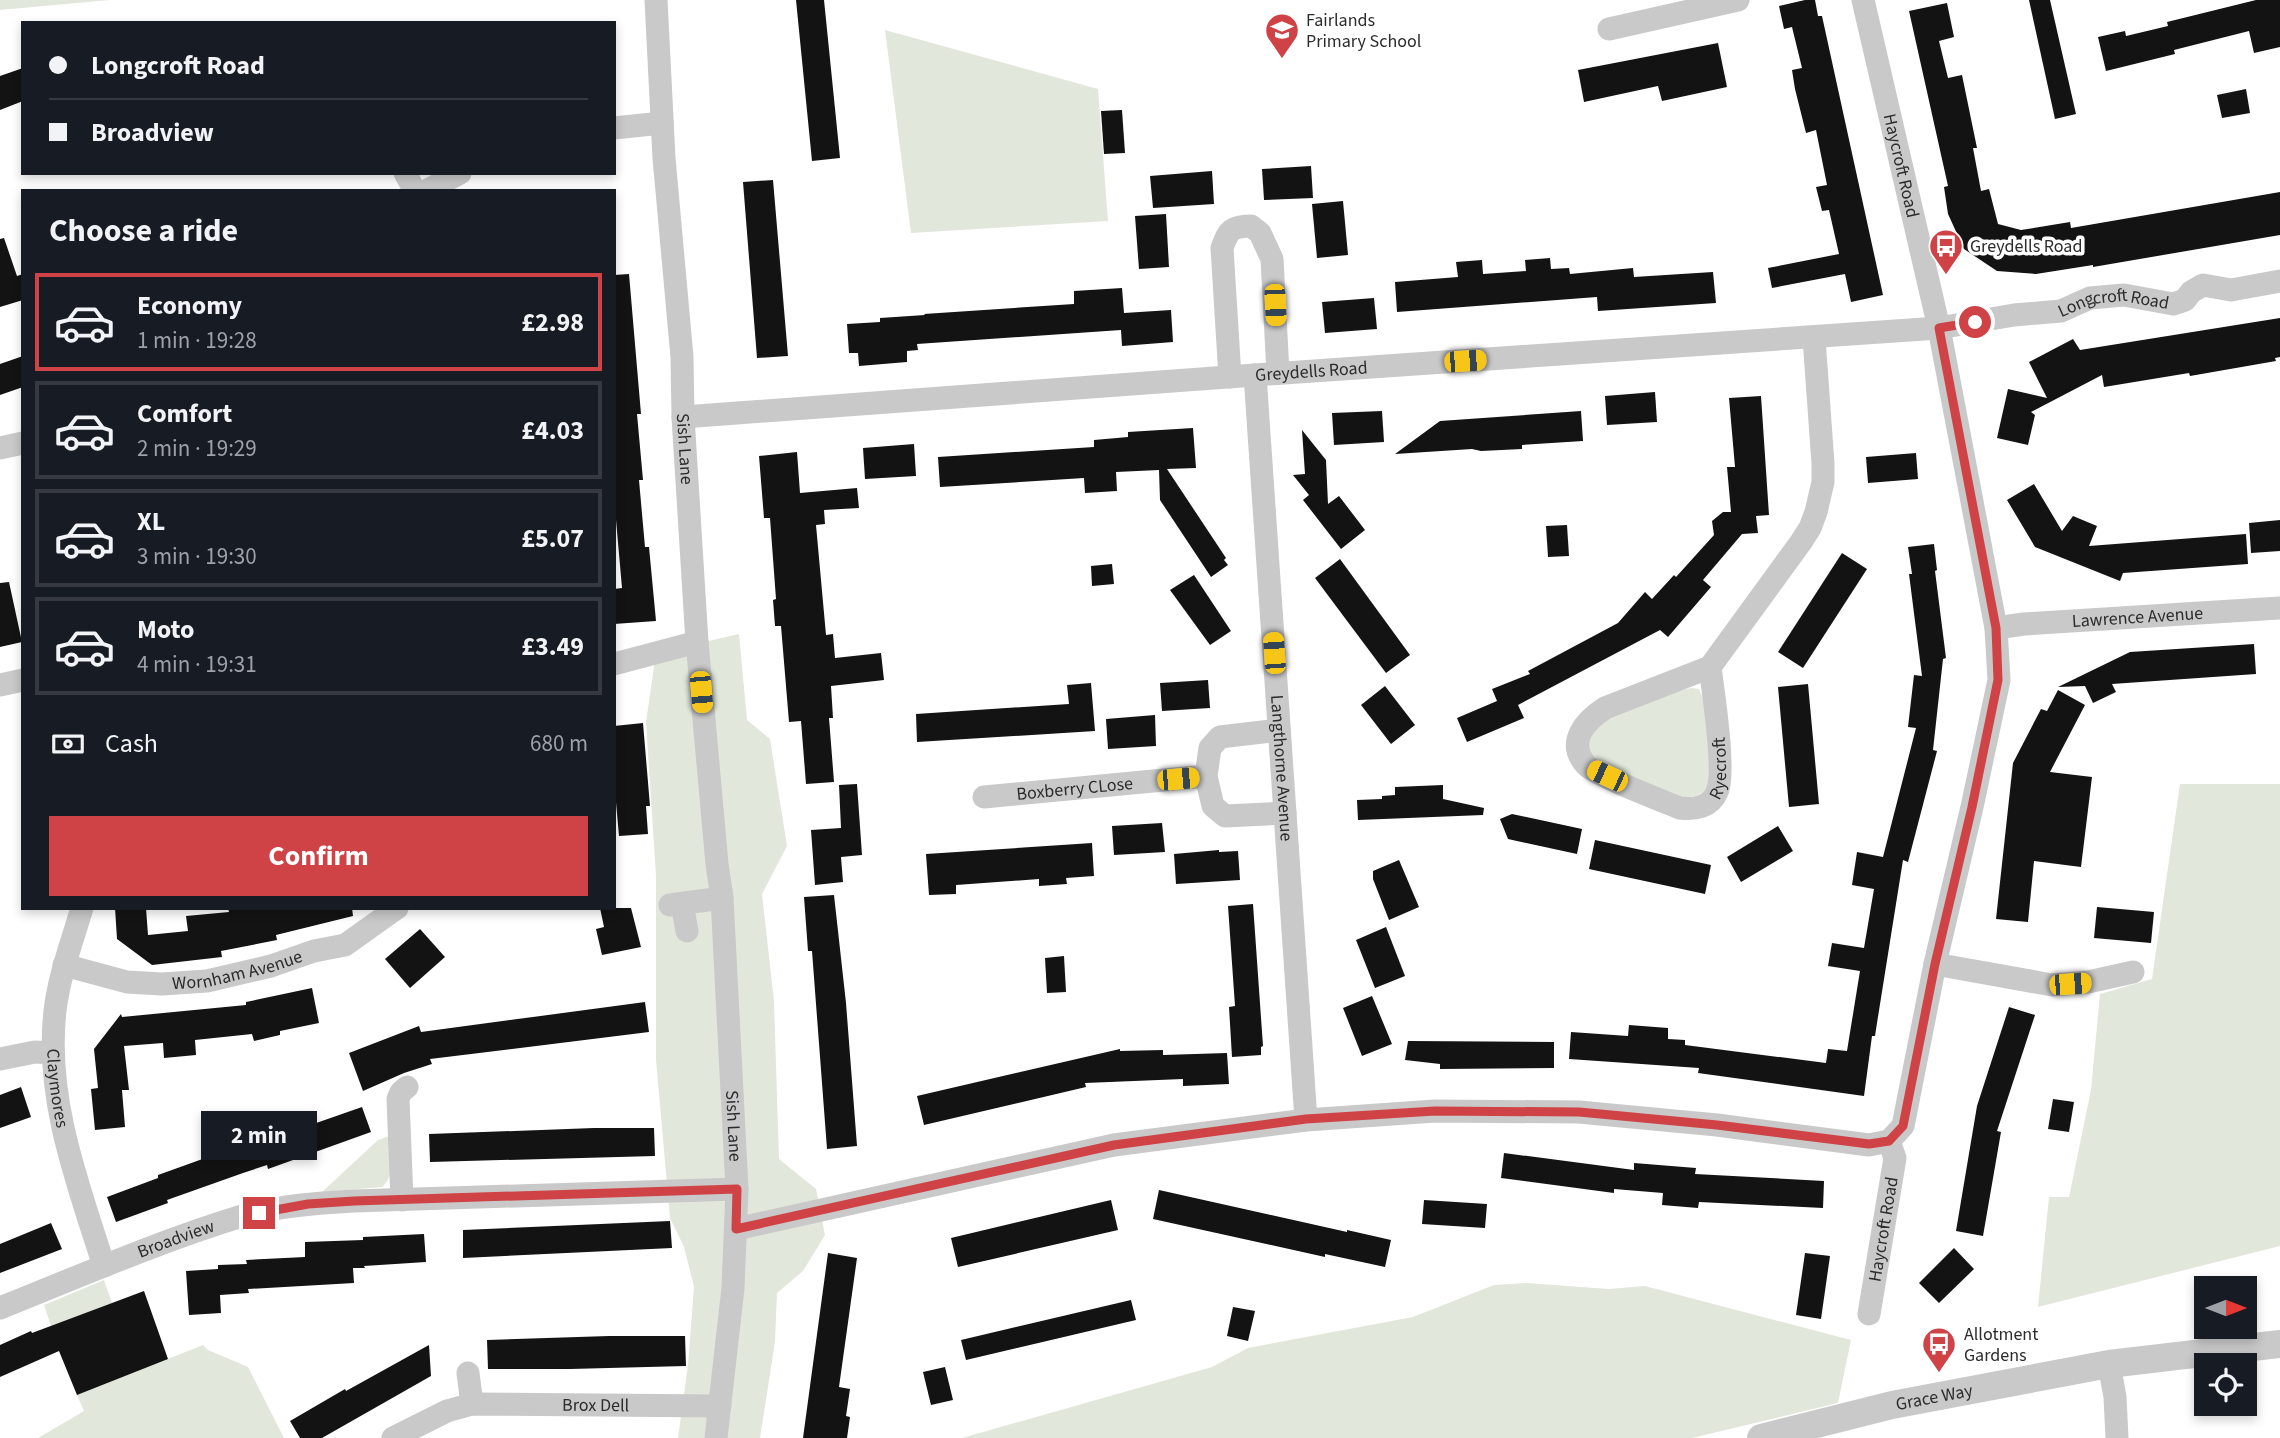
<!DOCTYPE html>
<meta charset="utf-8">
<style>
body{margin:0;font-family:"Source Sans 3",sans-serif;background:#20242c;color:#f1f3f6;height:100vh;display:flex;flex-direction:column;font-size:26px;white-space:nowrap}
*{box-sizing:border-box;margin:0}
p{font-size:23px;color:#9ea1a6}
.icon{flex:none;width:38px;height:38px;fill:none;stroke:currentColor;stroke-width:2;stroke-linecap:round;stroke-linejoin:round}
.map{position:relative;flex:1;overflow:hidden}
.side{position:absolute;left:21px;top:189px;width:595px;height:721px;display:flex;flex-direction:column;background:#171b24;border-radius:0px;box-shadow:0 4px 10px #0003}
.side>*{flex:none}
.top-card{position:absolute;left:21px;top:21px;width:595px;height:154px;border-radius:0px;box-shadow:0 4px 10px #0003;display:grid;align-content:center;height:154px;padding:0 28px;background:#171b24}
.needle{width:46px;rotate:90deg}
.tools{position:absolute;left:2194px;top:1276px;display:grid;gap:14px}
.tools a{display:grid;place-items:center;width:63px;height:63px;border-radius:0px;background:#171b24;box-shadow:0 4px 10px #0003;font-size:35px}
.end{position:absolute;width:32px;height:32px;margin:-16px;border:9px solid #cf4245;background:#fff;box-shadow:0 0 0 4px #fff}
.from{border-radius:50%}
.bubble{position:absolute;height:49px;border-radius:0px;background:#171b24;box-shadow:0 4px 10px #0003;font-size:23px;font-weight:700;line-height:49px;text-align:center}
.car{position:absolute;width:21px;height:42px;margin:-21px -10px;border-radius:9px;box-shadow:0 0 5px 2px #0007;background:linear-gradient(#f5c518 24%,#345 0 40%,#f5c518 0 76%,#345 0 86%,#f5c518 0)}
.top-card b{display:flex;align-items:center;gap:24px;height:66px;font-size:26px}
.top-card b+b{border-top:2px solid #363941}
.top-card i{width:18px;height:18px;background:#f1f3f6}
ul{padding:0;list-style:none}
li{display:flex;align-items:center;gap:21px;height:98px;margin:0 14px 10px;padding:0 14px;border:4px solid #363941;border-radius:0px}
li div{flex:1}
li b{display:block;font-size:26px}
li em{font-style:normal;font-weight:700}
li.current{border-color:#cf4245}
li>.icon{width:63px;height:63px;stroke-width:1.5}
h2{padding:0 28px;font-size:32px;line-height:84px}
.pay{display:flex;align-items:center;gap:18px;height:77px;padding:0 28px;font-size:26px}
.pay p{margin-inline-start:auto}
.action{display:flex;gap:14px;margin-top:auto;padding:14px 28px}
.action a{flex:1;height:80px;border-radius:0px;background:#cf4245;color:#fff;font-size:28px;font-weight:700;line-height:80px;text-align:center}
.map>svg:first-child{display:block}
</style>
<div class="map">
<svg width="2280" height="1438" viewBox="0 0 2280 1438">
<rect width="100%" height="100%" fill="#fff"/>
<g fill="#e1e8db">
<polygon points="0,0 110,0 0,10"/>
<polygon points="885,30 1098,89 1108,221 911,233"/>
<polygon points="739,634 747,720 770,739 787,846 762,894 774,1001 779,1159 816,1189 825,1235 803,1271 777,1293 775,1342 760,1438 678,1438 688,1365 694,1287 684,1247 670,1218 656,1060 656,876 646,722 656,653"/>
<path d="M1691,688l8,1 5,12c1,15 10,76 4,86 -6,9 -15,10 -25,10l-86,-35 -9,-12 -1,-14 12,-14 66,-28z"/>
<polygon points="2180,784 2280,784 2280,1246 2038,1307 2049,1197 2069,1197 2091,1090 2100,994 2152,979"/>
<path d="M392,1135c-1,17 4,41 -10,52l-60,5 56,-52z"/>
<polygon points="104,1280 112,1303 51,1326 44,1305"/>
<polygon points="1527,1283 1609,1289 1645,1286 1851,1340 1838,1403 1692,1438 962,1438 1212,1367 1248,1348 1413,1317 1494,1285"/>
<polygon points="203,1345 208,1350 248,1367 284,1438 38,1438 84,1411 77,1395"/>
</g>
<g fill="#131313">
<polygon points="796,0 824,0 840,158 812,161"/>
<polygon points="1805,0 1815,0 1818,16 1822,16 1883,295 1851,302 1845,274 1772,288 1768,268 1839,254 1829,210 1822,211 1816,187 1827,185 1816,130 1806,133 1795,89 1792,70 1802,68 1792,27 1784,29 1779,6"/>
<polygon points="2029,0 2050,0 2076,114 2055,119"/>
<polygon points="2256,0 2280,0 2280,47 2254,53 2249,31 2174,50 2175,54 2106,71 2098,37 2125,31 2126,36 2168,26 2167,22"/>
<polygon points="1947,3 1954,37 1939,41 1948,78 1962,75 1977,148 1973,148 1981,191 1989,189 1998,224 2021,230 2070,222 2071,228 2280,192 2280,235 2093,267 2093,265 2036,274 1997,271 1964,249 1948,214 1944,187 1948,186 1909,11"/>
<polygon points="1718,43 1727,87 1662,101 1658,86 1584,102 1578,70"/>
<polygon points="23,68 23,101 0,110 0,76"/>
<polygon points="2246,89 2250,113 2222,118 2217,95"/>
<polygon points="1122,110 1125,153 1104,154 1101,111"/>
<polygon points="1311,166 1313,198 1264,200 1262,169"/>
<polygon points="1212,171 1214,204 1153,208 1150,176"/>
<polygon points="773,180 788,356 757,358 743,182"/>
<polygon points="1343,201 1348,255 1317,258 1312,204"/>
<polygon points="1166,214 1169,267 1139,269 1135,216"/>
<polygon points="4,238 17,276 23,274 23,300 0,307 0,239"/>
<polygon points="1550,258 1551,269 1569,268 1570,274 1633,268 1634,277 1713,272 1716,303 1598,311 1597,297 1397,312 1395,282 1458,277 1456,262 1482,260 1483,274 1526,271 1525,260"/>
<polygon points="629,274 641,414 637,414 643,480 639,480 645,547 649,547 656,621 614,624 614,589 622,588 614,497 614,275"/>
<polygon points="1122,288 1124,313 1171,310 1173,342 1122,346 1121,330 917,344 918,350 907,351 907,362 859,366 858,353 849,353 847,324 880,322 880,318 925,315 924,314 1074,304 1074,291"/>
<polygon points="1374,298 1377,329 1325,333 1322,302"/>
<polygon points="2280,318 2280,357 2275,358 2276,361 2190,376 2189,373 2104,387 2102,375 2031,412 2035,415 2028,445 1997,438 2008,389 2047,398 2029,362 2073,339 2080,350"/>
<polygon points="23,356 23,387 0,395 0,364"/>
<polygon points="1655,392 1657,422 1607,425 1605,396"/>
<polygon points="1761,396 1769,515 1756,516 1758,533 1742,534 1703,580 1711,587 1668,637 1660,630 1518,705 1524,718 1467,742 1457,718 1497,701 1492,689 1530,674 1528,671 1618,623 1645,592 1652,599 1674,575 1676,577 1714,535 1712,521 1723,512 1731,512 1727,467 1735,467 1729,398"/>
<polygon points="1382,411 1384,442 1334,445 1332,413"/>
<polygon points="1581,411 1583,441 1522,445 1522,449 1481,451 1472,449 1395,454 1440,421"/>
<polygon points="1193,428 1196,468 1167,469 1226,558 1224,560 1228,565 1211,577 1160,500 1159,470 1116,472 1117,491 1085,493 1084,478 940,487 938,457 1094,447 1094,440 1128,437 1128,432"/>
<polygon points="1302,430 1326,460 1328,504 1339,496 1365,530 1341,549 1303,500 1309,495 1293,475 1305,474"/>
<polygon points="914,444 916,476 865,479 863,448"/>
<polygon points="797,452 800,493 857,488 859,508 824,510 825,524 816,525 826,635 833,634 835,658 881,653 884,680 831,686 833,718 829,718 834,782 806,784 801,721 789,722 781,626 775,626 773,600 776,599 770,518 764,518 759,456"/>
<polygon points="1916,453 1918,479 1868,483 1866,457"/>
<polygon points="2034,484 2062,531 2073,516 2097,526 2089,546 2246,534 2248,564 2123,573 2120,581 2035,547 2007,500"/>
<polygon points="2280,520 2280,551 2251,553 2249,523"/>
<polygon points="1567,525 1569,556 1548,557 1546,526"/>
<polygon points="1934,544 1937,570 1935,571 1946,658 1943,659 1933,750 1937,751 1908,862 1903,860 1877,1023 1875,1036 1872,1036 1864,1096 1698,1073 1699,1068 1569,1059 1571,1032 1628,1036 1629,1025 1668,1028 1668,1039 1685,1040 1685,1045 1826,1063 1828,1049 1847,1051 1860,971 1828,966 1832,943 1864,948 1874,889 1852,885 1857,852 1883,857 1916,728 1908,727 1914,675 1922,676 1909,574 1912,574 1908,547"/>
<polygon points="1842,553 1867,569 1803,668 1778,652"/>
<polygon points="1340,559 1410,655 1386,673 1315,578"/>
<polygon points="1112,564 1114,584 1092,586 1091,566"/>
<polygon points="1194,575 1231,631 1210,645 1170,590"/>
<polygon points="9,582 22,642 0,647 0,583"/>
<polygon points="2254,644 2256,674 2112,684 2116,692 2093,703 2085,686 2058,687 2130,652"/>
<polygon points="1208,680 1210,708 1162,711 1160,683"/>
<polygon points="1091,683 1095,731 917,742 916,714 1069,704 1067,685"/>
<polygon points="1808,684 1819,804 1789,807 1778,687"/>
<polygon points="1385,686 1415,725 1391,744 1361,705"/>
<polygon points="2058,690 2085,705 2050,772 2092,777 2081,867 2034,861 2028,922 1996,919 2013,763 2041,709 2047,711"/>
<polygon points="1155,715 1156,746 1108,749 1106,719"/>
<polygon points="643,723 650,806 646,806 648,834 619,836 614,780 614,726"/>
<polygon points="857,784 862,855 841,857 843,882 815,885 811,830 841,828 839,785"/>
<polygon points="1443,785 1443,799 1484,808 1483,815 1358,820 1357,800 1382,799 1382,796 1395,795 1395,787"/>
<polygon points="1512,814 1582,829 1577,854 1508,839 1500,819"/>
<polygon points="1162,823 1165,852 1114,855 1112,826"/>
<polygon points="1778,826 1793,851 1741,882 1727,857"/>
<polygon points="1595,840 1711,865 1705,894 1589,869"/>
<polygon points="1092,843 1094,876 1066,878 1067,884 1039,886 1039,879 956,885 956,894 929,895 926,854"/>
<polygon points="1219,850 1219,852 1238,851 1240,880 1176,884 1174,854"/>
<polygon points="1399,860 1419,907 1389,920 1373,879 1373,871"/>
<polygon points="834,895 846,1003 857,1146 827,1149 812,951 808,951 804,897"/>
<polygon points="1253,904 1263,1046 1261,1047 1261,1055 1232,1057 1229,1007 1235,1006 1228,906"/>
<polygon points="2097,907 2154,912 2151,943 2094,938"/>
<polygon points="115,908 146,908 148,935 188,931 186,916 229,912 228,908 352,908 353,916 276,935 277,940 221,951 222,957 152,965 117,939"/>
<polygon points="600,908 631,908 641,947 602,955 596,929 604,927"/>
<polygon points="1386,927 1405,976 1375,988 1356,940"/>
<polygon points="420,929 445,957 410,988 385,959"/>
<polygon points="1064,956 1066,992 1047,993 1045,958"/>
<polygon points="312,988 319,1023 280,1031 280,1035 254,1041 252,1034 195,1040 196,1055 164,1058 163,1043 124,1046 129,1090 122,1090 125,1127 95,1130 91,1089 98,1088 94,1049 121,1014 122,1017 246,1005 246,1002"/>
<polygon points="1372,996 1392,1044 1362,1056 1343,1008"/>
<polygon points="645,1002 649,1032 430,1059 432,1064 404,1073 363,1091 349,1053 419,1026 421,1032"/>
<polygon points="2009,1007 2035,1015 1997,1131 2001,1132 1983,1236 1956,1231 1977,1106"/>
<polygon points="1408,1041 1554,1042 1554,1068 1440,1069 1440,1064 1405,1060"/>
<polygon points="1120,1049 1120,1051 1163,1050 1163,1055 1227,1053 1229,1084 1183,1086 1183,1079 1085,1083 1086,1087 924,1125 917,1096"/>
<polygon points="21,1087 31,1117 0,1128 0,1095"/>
<polygon points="2053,1099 2074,1102 2069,1132 2048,1129"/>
<polygon points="362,1107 371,1132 268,1169 267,1165 243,1173 167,1200 168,1203 116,1222 107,1197 158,1178 158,1175 258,1139 259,1143"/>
<polygon points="594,1128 654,1128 655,1156 430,1162 429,1134"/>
<polygon points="1504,1153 1634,1170 1634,1163 1696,1168 1695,1174 1824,1181 1823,1208 1699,1202 1698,1208 1662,1205 1663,1193 1614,1189 1614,1193 1501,1178"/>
<polygon points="1159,1190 1347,1232 1347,1230 1391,1240 1385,1267 1325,1254 1325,1257 1153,1219"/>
<polygon points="1111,1200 1118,1230 958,1267 951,1238"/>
<polygon points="1424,1200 1487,1204 1485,1228 1422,1224"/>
<polygon points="670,1221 672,1248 463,1258 463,1230"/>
<polygon points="51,1223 62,1249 0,1273 0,1244"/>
<polygon points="424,1234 426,1262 364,1266 365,1268 353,1268 354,1283 248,1289 249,1293 220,1295 221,1313 189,1315 186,1271 218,1269 218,1265 247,1264 246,1260 305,1257 305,1242 363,1240 363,1237"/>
<polygon points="1954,1248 1974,1269 1939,1303 1919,1283"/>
<polygon points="828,1253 857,1258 839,1387 850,1389 846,1416 850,1417 847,1438 803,1438"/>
<polygon points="1805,1253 1830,1256 1821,1319 1796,1315"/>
<polygon points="144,1291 168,1359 77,1395 59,1351 0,1377 0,1345 31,1331 32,1333"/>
<polygon points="1131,1300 1136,1320 966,1360 961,1340"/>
<polygon points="1233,1307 1255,1311 1248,1341 1227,1336"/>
<polygon points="609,1336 685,1336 686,1366 570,1369 488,1369 487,1340"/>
<polygon points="429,1345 431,1376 322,1438 300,1438 290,1421 345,1389 346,1391"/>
<polygon points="945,1367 953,1400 931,1405 923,1372"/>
</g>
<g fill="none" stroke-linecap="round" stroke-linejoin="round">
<g stroke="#c9c9c9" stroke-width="23">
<path id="s1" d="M656,0l8,158 18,199 1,60 14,225 20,222 5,34 15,291 -4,99 -17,150"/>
<path id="s2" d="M1863,0l76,328 57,300 3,52 -27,127 -37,157 -32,162 -14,15"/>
<polyline points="1609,29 1738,0"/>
<polyline points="614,128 662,123"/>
<polyline points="405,173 415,191"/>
<polyline points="426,191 460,173"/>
<path id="s3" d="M1255,375l51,745"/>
<path d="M1230,377l-8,-129c7,-19 9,-21 29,-22l9,7 12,26 6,114"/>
<path id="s4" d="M683,417l572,-42 684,-47 75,-13 47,-4 29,-13 34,-3 49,9 12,-4 6,-8 12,-7 28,5 49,-9"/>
<polyline points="0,448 23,443"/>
<path id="s5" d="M1996,628l28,-4 256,-16"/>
<polyline points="614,664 697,642"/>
<path id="s6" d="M1710,667l-105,41c-20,13 -39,34 -19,57 9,10 77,36 94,43 14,2 31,-1 37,-16 9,-19 -4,-101 -7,-125l91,-125 9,-14 6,-16 7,-30v-18l-9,-126"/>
<polyline points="0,685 23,680"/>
<polyline points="1206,776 1213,806 1225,816 1285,813"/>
<path id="s7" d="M984,797l222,-21 4,-28 10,-11 59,-7"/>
<polyline points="682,904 687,931"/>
<polyline points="670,905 722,898"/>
<path id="s8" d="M82,908c-10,34 -23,68 -27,103 -10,88 23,173 49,255"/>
<polyline points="1935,964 2052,985 2088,982 2133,972"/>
<path id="s9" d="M64,965l63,17 35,2 45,-3 64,-15 43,-15 31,-6 52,-37"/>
<polyline points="0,1059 35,1052 53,1053"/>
<polyline points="402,1200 398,1099 401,1092 407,1087"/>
<polyline points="736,1229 1114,1145 1306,1120 1435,1111 1579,1112 1717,1125 1869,1145 1889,1141"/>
<path id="s10" d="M0,1308c80,-32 160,-67 242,-92 36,-10 75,-13 112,-15l383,-12"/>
<path id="s11" d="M1869,1314l26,-156 -6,-17"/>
<polyline points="2109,1364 2115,1397 2117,1438"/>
<polyline points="468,1373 472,1404"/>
<path id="s12" d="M393,1438l54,-27 25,-7 248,2"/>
</g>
<path stroke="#c9c9c9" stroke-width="28" id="s13" d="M1761,1438l131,-33 217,-41 171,-20"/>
</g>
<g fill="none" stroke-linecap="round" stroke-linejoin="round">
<polyline stroke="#cf4245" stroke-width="9" points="259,1213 308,1204 354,1201 737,1189 736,1229 1114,1145 1306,1119 1435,1111 1579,1112 1717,1125 1869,1144 1889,1141 1903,1126 1935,964 1972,807 1998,680 1996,628 1939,328 1975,322"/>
</g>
<defs>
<g id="school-pin" transform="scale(1.75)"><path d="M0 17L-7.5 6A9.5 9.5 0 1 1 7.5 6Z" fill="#cf4245" stroke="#fff"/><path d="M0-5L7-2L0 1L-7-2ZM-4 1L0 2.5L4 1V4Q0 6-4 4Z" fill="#fff"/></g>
<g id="bus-pin" transform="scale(1.75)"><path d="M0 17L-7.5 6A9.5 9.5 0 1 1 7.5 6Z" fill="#cf4245" stroke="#fff"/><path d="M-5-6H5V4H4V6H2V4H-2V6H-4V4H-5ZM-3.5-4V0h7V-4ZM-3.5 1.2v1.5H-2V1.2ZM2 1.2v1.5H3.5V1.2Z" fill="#fff"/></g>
</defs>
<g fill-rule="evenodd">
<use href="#school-pin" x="1282" y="30"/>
<use href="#bus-pin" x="1946" y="246"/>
<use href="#bus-pin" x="1939" y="1344"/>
</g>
<g text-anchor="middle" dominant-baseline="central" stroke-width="7" stroke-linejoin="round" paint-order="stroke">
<g font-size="18" fill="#2c2c2c" stroke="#fff" text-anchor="start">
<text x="1306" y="20">Fairlands<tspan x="1306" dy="21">Primary School</tspan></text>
<text x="1970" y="246">Greydells Road</text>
<text x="1964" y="1334">Allotment<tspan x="1964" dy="21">Gardens</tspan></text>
</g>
<g font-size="18" fill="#2c2c2c" stroke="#fff">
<text stroke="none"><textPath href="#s2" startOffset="170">Haycroft Road</textPath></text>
<text stroke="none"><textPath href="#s4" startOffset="1437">Longcroft Road</textPath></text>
<text stroke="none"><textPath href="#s4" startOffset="630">Greydells Road</textPath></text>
<text stroke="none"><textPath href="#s1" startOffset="450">Sish Lane</textPath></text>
<text stroke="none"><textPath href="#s5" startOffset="142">Lawrence Avenue</textPath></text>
<text stroke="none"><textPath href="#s6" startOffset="354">Ryecroft</textPath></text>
<text stroke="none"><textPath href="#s3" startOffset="394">Langthorne Avenue</textPath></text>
<text stroke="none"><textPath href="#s7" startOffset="91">Boxberry CLose</textPath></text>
<text stroke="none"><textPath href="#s9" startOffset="177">Wornham Avenue</textPath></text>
<text stroke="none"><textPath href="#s8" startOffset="184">Claymores</textPath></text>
<text stroke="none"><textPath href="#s1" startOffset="1129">Sish Lane</textPath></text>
<text stroke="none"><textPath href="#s11" startOffset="86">Haycroft Road</textPath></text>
<text stroke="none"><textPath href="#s10" startOffset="189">Broadview</textPath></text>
<text stroke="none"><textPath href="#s13" startOffset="178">Grace Way</textPath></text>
<text stroke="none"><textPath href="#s12" startOffset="210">Brox Dell</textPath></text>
</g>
</g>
</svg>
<div class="tools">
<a><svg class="needle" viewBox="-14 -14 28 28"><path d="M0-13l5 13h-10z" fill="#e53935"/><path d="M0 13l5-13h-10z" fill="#9ea1a6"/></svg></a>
<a><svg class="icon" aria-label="locate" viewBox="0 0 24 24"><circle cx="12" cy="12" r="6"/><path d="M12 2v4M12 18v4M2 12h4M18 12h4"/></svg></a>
</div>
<i class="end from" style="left:1975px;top:322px"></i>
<i class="end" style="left:259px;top:1213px"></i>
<div class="bubble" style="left:201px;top:1111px;width:116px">2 min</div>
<i class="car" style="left:1275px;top:305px;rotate:177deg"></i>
<i class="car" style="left:1465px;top:361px;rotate:86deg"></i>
<i class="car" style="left:1274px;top:653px;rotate:356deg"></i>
<i class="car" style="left:701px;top:692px;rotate:175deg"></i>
<i class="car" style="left:1607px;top:776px;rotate:295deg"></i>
<i class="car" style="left:1178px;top:779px;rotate:85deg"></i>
<i class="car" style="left:2070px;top:984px;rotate:86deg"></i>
<div class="top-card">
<b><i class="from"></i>Longcroft Road</b>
<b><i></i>Broadview</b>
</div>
<section class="side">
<h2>Choose a ride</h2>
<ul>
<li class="current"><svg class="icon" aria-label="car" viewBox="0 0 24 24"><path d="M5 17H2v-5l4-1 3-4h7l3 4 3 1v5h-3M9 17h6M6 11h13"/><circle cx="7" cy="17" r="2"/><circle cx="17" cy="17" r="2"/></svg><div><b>Economy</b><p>1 min · 19:28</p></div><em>£2.98</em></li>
<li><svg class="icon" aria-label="car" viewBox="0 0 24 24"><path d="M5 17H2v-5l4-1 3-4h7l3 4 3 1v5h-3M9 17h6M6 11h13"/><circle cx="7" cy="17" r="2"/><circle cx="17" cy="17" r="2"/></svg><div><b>Comfort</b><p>2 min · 19:29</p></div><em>£4.03</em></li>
<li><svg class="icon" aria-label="car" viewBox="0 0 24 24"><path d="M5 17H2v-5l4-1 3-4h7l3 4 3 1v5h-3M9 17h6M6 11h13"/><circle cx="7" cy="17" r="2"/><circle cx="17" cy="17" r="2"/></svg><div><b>XL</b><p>3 min · 19:30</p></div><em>£5.07</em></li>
<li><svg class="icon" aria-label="car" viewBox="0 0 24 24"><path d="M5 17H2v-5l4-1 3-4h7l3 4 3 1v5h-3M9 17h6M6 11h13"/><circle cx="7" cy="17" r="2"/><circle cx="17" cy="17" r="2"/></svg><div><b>Moto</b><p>4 min · 19:31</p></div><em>£3.49</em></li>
</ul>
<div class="pay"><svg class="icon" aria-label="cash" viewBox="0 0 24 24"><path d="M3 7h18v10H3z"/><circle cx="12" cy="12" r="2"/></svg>Cash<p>680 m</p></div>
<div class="action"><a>Confirm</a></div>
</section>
</div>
